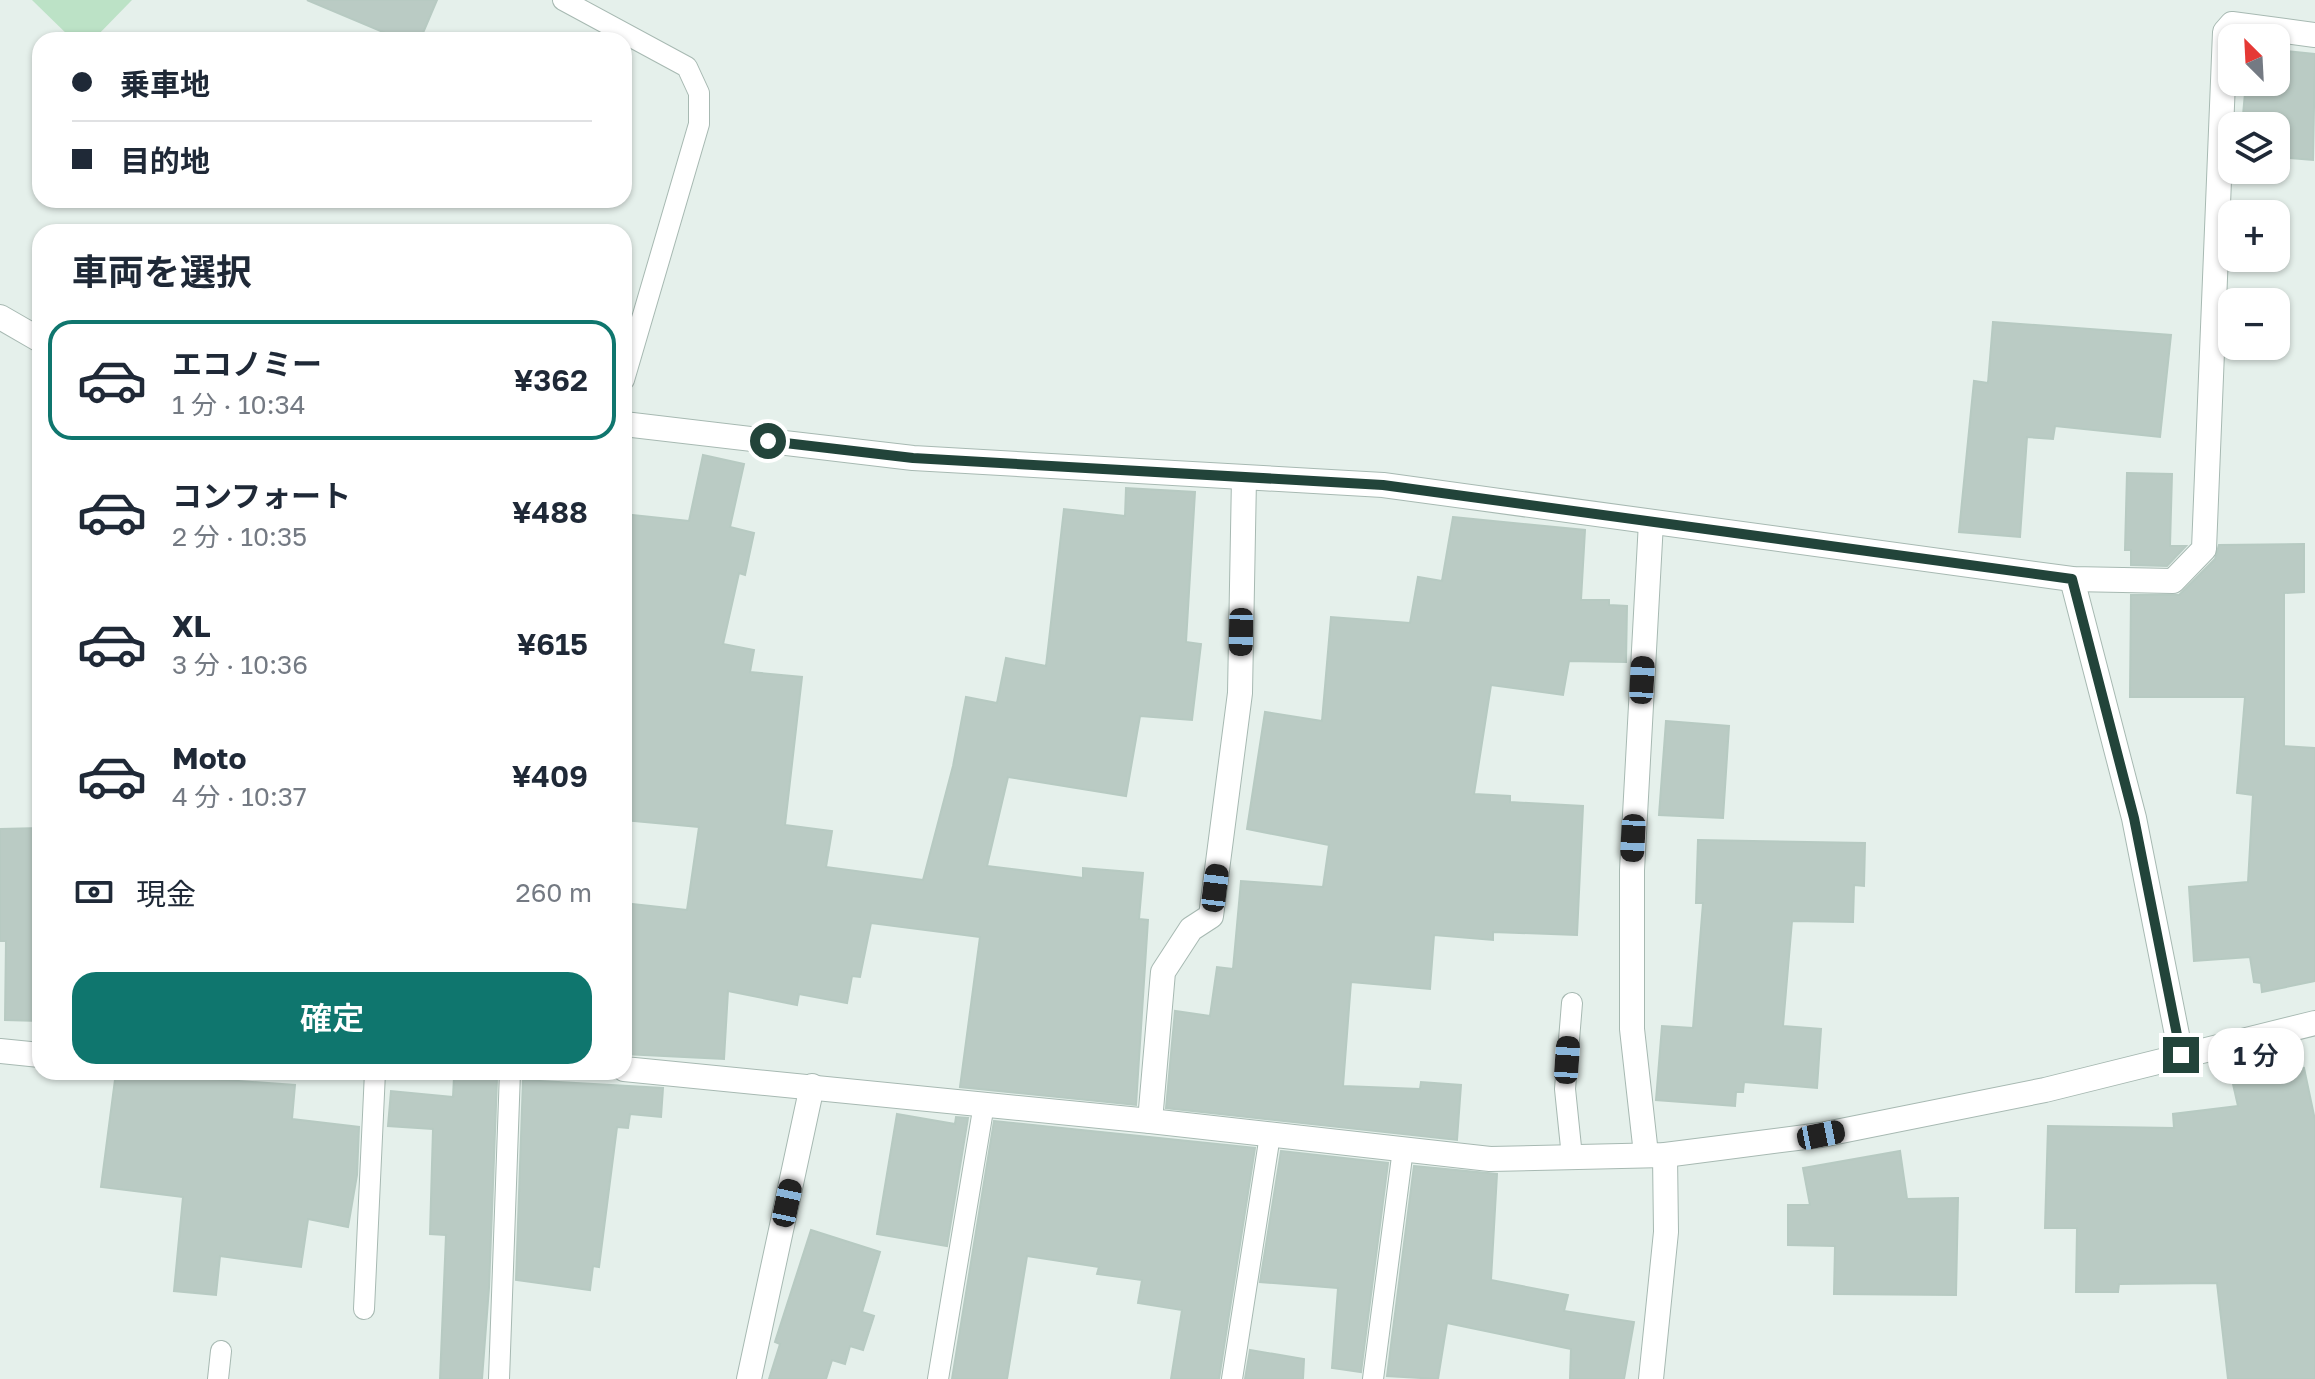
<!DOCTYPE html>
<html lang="ja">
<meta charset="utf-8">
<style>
body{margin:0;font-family:"Golos Text","Noto Sans JP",sans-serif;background:#f6f6f7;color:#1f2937;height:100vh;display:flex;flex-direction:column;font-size:30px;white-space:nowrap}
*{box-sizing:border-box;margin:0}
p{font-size:26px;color:#747a83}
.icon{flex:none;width:44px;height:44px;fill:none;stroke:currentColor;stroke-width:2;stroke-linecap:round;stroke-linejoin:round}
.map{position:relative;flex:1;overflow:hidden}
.panel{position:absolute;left:32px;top:224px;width:600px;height:856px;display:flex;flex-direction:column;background:#fff;border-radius:24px;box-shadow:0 2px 6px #0004}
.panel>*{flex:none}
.banner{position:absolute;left:32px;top:32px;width:600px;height:176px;border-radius:24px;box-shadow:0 2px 6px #0004;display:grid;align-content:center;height:176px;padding:0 40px;background:#fff}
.needle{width:52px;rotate:336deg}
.buttons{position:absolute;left:2218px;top:24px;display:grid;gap:16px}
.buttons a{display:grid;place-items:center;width:72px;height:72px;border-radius:16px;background:#fff;box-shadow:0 2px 6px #0004;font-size:40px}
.end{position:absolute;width:36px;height:36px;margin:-18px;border:10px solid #22443a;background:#fff;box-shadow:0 0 0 4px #fff}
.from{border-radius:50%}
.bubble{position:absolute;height:56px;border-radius:24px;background:#fff;box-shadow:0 2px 6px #0004;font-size:26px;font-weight:600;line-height:56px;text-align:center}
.car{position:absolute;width:24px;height:48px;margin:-24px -12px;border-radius:10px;box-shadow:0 0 6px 2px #0007;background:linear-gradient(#222 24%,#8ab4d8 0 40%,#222 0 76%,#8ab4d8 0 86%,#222 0)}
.banner b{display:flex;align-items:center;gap:28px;height:76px;font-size:30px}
.banner b+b{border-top:2px solid #e0e1e3}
.banner i{width:20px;height:20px;background:#1f2937}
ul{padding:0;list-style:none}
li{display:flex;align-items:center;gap:24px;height:120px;margin:0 16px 12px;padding:0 24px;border:4px solid transparent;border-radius:24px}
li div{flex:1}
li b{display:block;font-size:30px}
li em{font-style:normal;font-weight:600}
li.selected{border-color:#0f766e}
li>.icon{width:72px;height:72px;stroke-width:1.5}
h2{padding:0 40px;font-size:36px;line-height:96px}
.pay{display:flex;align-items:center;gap:20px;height:88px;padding:0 40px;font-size:30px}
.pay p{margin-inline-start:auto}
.cta{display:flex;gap:16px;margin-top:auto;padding:16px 40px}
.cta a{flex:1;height:92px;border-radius:24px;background:#0f766e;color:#fff;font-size:32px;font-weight:600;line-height:92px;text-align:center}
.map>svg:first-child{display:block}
</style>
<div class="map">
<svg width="2315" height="1379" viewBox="0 0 2315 1379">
<rect width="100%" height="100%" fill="#e5f0eb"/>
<polygon fill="#bce2c6" points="32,0 132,0 93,40 73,40"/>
<g fill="#bacbc4" stroke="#b7cac2" stroke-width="2">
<polygon points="307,0 437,0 420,40 402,40"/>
<polygon points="2276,50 2315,54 2313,160 2276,157 2276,126 2242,126 2246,82 2276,82"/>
<polygon points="1993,322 2171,335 2160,437 2055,426 2053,439 2027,437 2020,537 1959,532 1974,381 1988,383"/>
<polygon points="703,455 744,464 730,527 754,533 745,575 739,573 723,644 754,650 750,672 802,677 785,825 832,831 826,867 923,880 953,766 966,697 997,703 1006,658 1046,666 1064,509 1125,516 1126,488 1195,492 1186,642 1201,644 1192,720 1140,716 1126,796 1008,777 987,866 1083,878 1083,868 1143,873 1139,919 1148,920 1136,1105 960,1087 980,937 871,923 860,977 852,976 847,1003 799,994 797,1005 728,991 724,1059 624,1054 624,903 687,910 699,827 624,820 624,514 689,521"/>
<polygon points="2127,473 2172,474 2170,546 2186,546 2167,566 2131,565 2131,550 2125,550"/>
<polygon points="1453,517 1585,530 1581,600 1609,600 1609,605 1627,606 1626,662 1569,661 1563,695 1491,685 1474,794 1510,796 1510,802 1583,806 1577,935 1493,932 1493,940 1434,935 1430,989 1351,982 1343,1086 1420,1089 1421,1082 1461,1085 1457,1140 1166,1108 1175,1011 1210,1016 1217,967 1233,969 1241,881 1323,887 1329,845 1247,829 1265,712 1322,721 1331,617 1410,623 1418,577 1442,581"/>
<polygon points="2304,544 2304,592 2284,593 2284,746 2315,748 2315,981 2262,992 2261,983 2254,982 2250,957 2194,961 2189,887 2248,882 2253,795 2237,793 2245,697 2130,697 2131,595 2179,595 2215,559 2219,545"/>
<polygon points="1666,721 1729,726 1723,818 1659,815"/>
<polygon points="40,828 40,1021 5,1020 6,941 0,941 0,829"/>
<polygon points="1698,840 1865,843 1864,886 1854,885 1853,922 1792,921 1783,1026 1821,1029 1817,1088 1744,1082 1743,1092 1736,1092 1735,1106 1656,1100 1662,1026 1693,1028 1703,903 1696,903"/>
<polygon points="2304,1068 2315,1120 2315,1379 2228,1379 2217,1283 2119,1284 2118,1292 2076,1292 2077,1228 2045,1228 2048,1126 2174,1128 2173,1114 2238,1106 2233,1084"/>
<polygon points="116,1072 295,1085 292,1119 359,1127 357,1175 348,1227 308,1219 301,1267 220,1256 216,1295 174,1291 183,1197 101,1187"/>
<polygon points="454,1077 497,1079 489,1288 482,1379 440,1379 446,1235 430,1234 433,1129 388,1126 391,1091 453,1097"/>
<polygon points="523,1080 663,1088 661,1117 630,1114 628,1128 617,1127 599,1267 593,1266 590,1290 516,1280"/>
<polygon points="897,1114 955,1124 956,1117 968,1118 947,1246 877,1234"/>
<polygon points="994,1121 1255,1148 1219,1379 1171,1379 1182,1310 1138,1303 1142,1280 1097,1274 1099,1267 1027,1256 1007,1379 952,1379"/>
<polygon points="1281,1151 1388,1163 1361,1372 1332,1368 1338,1288 1260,1282"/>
<polygon points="1900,1151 1907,1199 1958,1198 1956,1295 1834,1294 1835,1246 1788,1245 1788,1205 1810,1205 1803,1168"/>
<polygon points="1414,1166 1497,1174 1491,1280 1568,1295 1564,1311 1634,1322 1624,1379 1570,1379 1571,1349 1447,1323 1438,1379 1387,1376"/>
<polygon points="811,1230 880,1252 862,1312 874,1316 863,1350 850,1346 845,1364 832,1360 826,1379 769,1379 780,1344 775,1342"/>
<polygon points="1250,1350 1304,1359 1303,1379 1245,1379"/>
</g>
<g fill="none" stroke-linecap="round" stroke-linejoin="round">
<g stroke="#a7b9b2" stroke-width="22">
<g id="lane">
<polyline points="563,0 687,67 699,93 699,124 624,380"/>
<polyline points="1572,1003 1565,1089 1572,1157"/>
<polyline points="364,1309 375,1072"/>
<polyline points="218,1379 221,1351"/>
<polyline points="499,1379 510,1072"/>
<polyline points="938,1379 984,1104"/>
<polyline points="1232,1379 1270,1135"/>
<polyline points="1373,1379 1403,1149"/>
</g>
</g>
<g stroke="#a7b9b2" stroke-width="26">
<g id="street">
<polyline points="0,317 40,340"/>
<polyline points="624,424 913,458 1383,485 2072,579 2173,581 2204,549 2225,32 2232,24 2315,35"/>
<polyline points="2072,579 2134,818 2181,1055"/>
<polyline points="0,1051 40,1055"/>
<polyline points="624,1069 1150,1121 1490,1159 1665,1155 1821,1135 2045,1090 2315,1023"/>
<polyline points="1150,1121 1163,972 1191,929 1211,916 1240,693 1244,478"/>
<polyline points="1646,1154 1632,1029 1632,870 1651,522"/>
<polyline points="749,1379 812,1086"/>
<polyline points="1651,1379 1666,1232 1665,1155"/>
</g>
</g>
<use href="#lane" stroke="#fff" stroke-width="20"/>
<use href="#street" stroke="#fff" stroke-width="24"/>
</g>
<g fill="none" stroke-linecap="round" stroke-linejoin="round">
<polyline stroke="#22443a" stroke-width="10" points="768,441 913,458 1383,485 2072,579 2134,818 2181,1055"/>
</g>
</svg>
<div class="buttons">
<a><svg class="needle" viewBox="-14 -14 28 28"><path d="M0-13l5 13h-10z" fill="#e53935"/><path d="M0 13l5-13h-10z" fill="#747a83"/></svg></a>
<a><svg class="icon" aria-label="layers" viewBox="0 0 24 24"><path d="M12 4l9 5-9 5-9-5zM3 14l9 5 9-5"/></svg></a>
<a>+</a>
<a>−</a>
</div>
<i class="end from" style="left:768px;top:441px"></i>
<i class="end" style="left:2181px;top:1055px"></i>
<div class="bubble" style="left:2208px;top:1028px;width:96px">1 分</div>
<i class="car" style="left:1241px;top:632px;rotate:181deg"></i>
<i class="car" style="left:1642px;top:680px;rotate:3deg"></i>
<i class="car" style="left:1633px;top:838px;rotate:183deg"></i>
<i class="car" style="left:1215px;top:888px;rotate:7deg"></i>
<i class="car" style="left:1567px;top:1060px;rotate:4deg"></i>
<i class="car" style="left:1821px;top:1135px;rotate:79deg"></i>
<i class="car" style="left:787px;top:1203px;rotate:12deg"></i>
<div class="banner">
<b><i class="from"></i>乗車地</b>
<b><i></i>目的地</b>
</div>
<section class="panel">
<h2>車両を選択</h2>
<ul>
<li class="selected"><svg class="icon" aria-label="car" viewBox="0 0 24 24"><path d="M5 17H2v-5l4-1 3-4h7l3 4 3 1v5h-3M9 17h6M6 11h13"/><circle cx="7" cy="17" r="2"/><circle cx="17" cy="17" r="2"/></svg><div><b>エコノミー</b><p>1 分 · 10:34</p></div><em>¥362</em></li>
<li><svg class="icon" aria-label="car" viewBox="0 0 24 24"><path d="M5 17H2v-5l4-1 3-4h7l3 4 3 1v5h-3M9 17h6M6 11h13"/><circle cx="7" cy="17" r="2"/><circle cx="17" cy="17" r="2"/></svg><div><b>コンフォート</b><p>2 分 · 10:35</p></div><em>¥488</em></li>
<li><svg class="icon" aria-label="car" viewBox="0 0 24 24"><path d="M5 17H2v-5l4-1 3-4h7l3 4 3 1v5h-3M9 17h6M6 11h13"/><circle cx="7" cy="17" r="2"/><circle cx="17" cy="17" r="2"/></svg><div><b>XL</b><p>3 分 · 10:36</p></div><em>¥615</em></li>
<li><svg class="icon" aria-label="car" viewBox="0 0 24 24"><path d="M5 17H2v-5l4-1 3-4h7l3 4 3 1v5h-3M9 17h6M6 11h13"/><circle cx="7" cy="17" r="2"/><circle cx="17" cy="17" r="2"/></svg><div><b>Moto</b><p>4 分 · 10:37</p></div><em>¥409</em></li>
</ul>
<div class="pay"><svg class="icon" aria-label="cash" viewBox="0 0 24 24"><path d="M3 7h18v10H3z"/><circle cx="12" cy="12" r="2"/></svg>現金<p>260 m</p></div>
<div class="cta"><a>確定</a></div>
</section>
</div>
